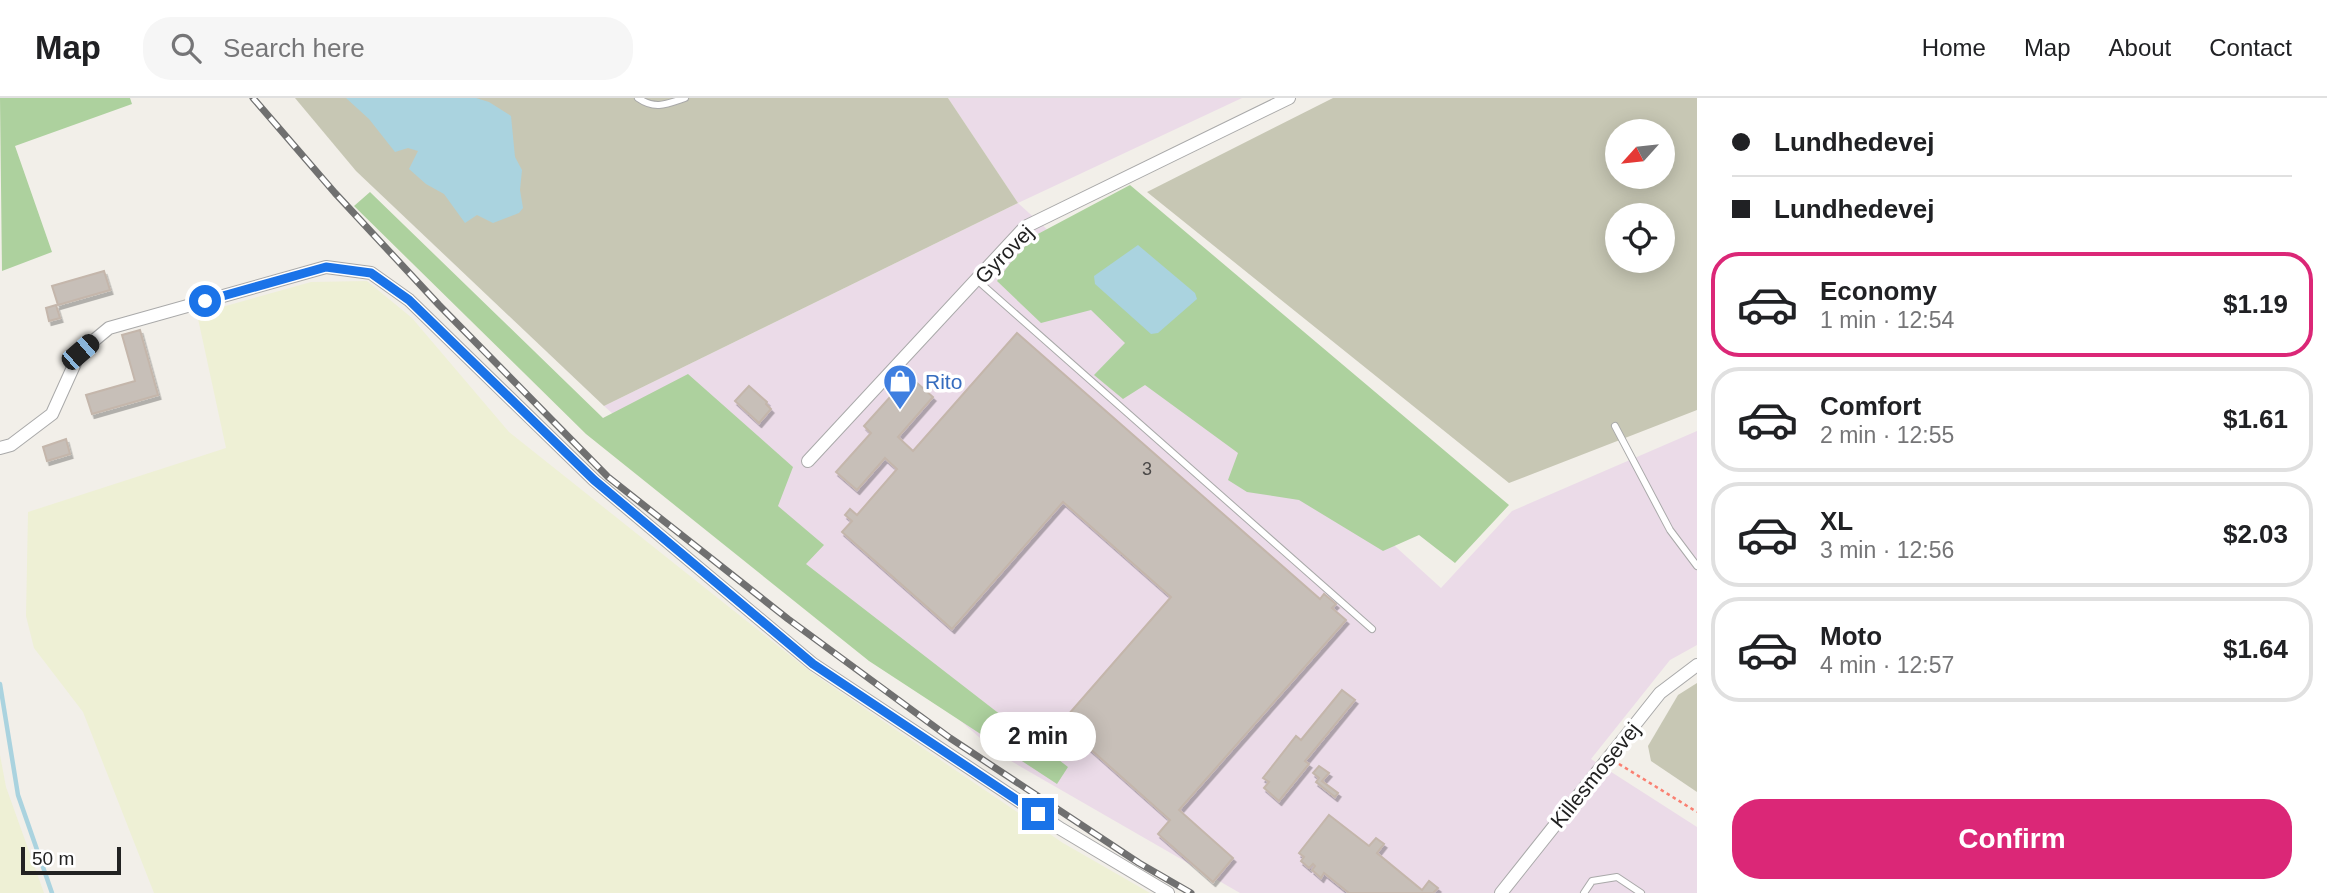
<!DOCTYPE html>
<meta charset="utf-8">
<style>
body{margin:0;font-family:Arial,sans-serif;background:#f6f6f6;color:#202124;height:100vh;display:flex;flex-direction:column;font-size:26px;white-space:nowrap}
*{box-sizing:border-box;margin:0}
p{font-size:23px;color:#757577}
.icon{flex:none;width:38px;height:38px;fill:none;stroke:currentColor;stroke-width:2;stroke-linecap:round;stroke-linejoin:round}
.map{position:relative;flex:1;overflow:hidden}
.details{display:flex;flex-direction:column;background:#fff;width:630px}
.details>*{flex:none}
.guide{display:grid;align-content:center;height:154px;padding:0 35px;background:#fff}
.needle{width:46px;rotate:243deg}
.tools{position:absolute;left:1605px;top:21px;display:grid;gap:14px}
.tools a{display:grid;place-items:center;width:70px;height:70px;border-radius:50%;background:#fff;box-shadow:0 4px 18px #0003;font-size:35px}
.scale{position:absolute;left:21px;bottom:18px;width:100px;box-sizing:border-box;padding-left:7px;border:4px solid #222;border-top:0;font-size:19px;line-height:24px;white-space:nowrap;color:#222;-webkit-text-stroke:5px #fff;paint-order:stroke}
.end{position:absolute;width:32px;height:32px;margin:-16px;border:9px solid #1a73e8;background:#fff;box-shadow:0 0 0 4px #fff}
.from{border-radius:50%}
.bubble{position:absolute;height:49px;border-radius:24px;background:#fff;box-shadow:0 4px 18px #0003;font-size:23px;font-weight:700;line-height:49px;text-align:center}
.car{position:absolute;width:21px;height:42px;margin:-21px -10px;border-radius:9px;box-shadow:0 0 5px 2px #0007;background:linear-gradient(#222 24%,#8ab4d8 0 40%,#222 0 76%,#8ab4d8 0 86%,#222 0)}
.guide b{display:flex;align-items:center;gap:24px;height:66px;font-size:26px}
.guide b+b{border-top:2px solid #e0e0e0}
.guide i{width:18px;height:18px;background:#202124}
ul{padding:0;list-style:none}
li{display:flex;align-items:center;gap:21px;height:105px;margin:0 14px 10px;padding:0 21px;border:4px solid #e0e0e0;border-radius:28px}
li div{flex:1}
li b{display:block;font-size:26px}
li em{font-style:normal;font-weight:700}
li.on{border-color:#db2777}
li>.icon{width:63px;height:63px;stroke-width:1.5}
.action{display:flex;gap:14px;margin-top:auto;padding:14px 35px}
.action a{flex:1;height:80px;border-radius:28px;background:#db2777;color:#fff;font-size:28px;font-weight:700;line-height:80px;text-align:center}
header{display:flex;align-items:center;gap:42px;box-sizing:border-box;height:98px;padding:0 35px;background:#fff;border-bottom:2px solid #e0e0e0}
header strong{font-size:33px}
nav{display:flex;gap:38px;margin-inline-start:auto;font-size:24px}
.search{width:490px;height:63px;background:#f6f6f6;display:flex;align-items:center;gap:18px;box-sizing:border-box;padding:0 24px;border-radius:28px;color:#757577;font-size:26px}
main{display:flex;flex:1;min-height:0}
.map>svg:first-child{display:block}
</style>
<header>
<strong>Map</strong>
<div class="search"><svg class="icon" aria-label="search" viewBox="0 0 24 24"><circle cx="10" cy="10" r="6"/><path d="M15 15l6 6"/></svg>Search here</div>
<nav><a>Home</a><a>Map</a><a>About</a><a>Contact</a></nav>
</header>
<main>
<div class="map">
<svg width="1697" height="795" viewBox="0 0 1697 795">
<defs>
<filter id="shadow"><feDropShadow dx="2.5" dy="4" stdDeviation="0" flood-color="#0004"/></filter>
</defs>
<rect width="100%" height="100%" fill="#f2efe9"/>
<polygon fill="#ebdbe8" points="948,0 1242,0 1018,105 1441,490 1512,413 1697,333 1697,547 1670,562 1591,661 1697,729 1697,795 1240,795 997,655 604,308 1018,105"/>
<g fill="#c7c7b4" fill-rule="evenodd">
<polygon points="295,0 948,0 1018,105 604,308 356,73"/>
<path d="M1333,0h364v312l-188,73 -362,-291zM1617,33h45v46h-45zM1617,117h45v46h-45z"/>
<polygon points="1697,585 1697,694 1651,663 1648,648 1678,597"/>
</g>
<g fill="#eef0d5">
<polygon points="367,183 412,220 509,334 812,575 1063,745 1150,795 154,795 83,614 34,550 26,518 28,414 226,350 197,216 311,184"/>
<polygon points="0,657 6,689 44,795 0,795"/>
</g>
<g fill="#add19e">
<polygon points="0,0 130,0 132,6 15,48 52,154 2,173"/>
<polygon points="1130,87 1509,407 1455,465 1419,437 1383,453 1299,402 1247,394 1228,382 1238,355 1145,287 1123,301 1094,277 1125,245 1091,212 1041,225 997,183 1014,160 1036,137"/>
<polygon points="370,94 603,320 688,276 793,369 778,408 824,447 806,466 1068,669 1057,686 869,563 586,336 354,108"/>
</g>
<g fill="#aad3df">
<polygon points="346,0 476,0 489,4 511,18 515,59 522,72 520,92 523,110 519,115 493,125 477,117 465,125 444,96 426,86 409,71 418,53 408,50 395,54 369,21"/>
<polygon points="1138,147 1195,195 1197,201 1158,235 1151,236 1095,186 1094,178"/>
</g>
<g fill="none" stroke-linecap="round" stroke-linejoin="round">
<polyline stroke="#aad3df" stroke-width="4.5" points="0,586 18,697 52,795"/>
</g>
<g fill="#c7bfb8" stroke="#c4b6ab" stroke-width="2" filter="url(#shadow)">
<polygon points="104,173 110,192 58,207 52,188"/>
<polygon points="56,207 60,220 49,223 46,210"/>
<polygon points="140,232 158,297 92,316 86,297 135,283 122,237"/>
<polygon points="1017,235 1320,501 1324,496 1336,506 1332,510 1346,522 1179,712 1233,760 1213,784 1158,736 1170,722 1061,625 1171,499 1063,404 952,531 842,434 852,423 845,417 850,411 857,417 897,371 885,360 857,392 836,374 871,335 864,328 909,278 933,299 898,339 913,353"/>
<polygon points="749,288 767,304 766,306 771,311 759,325 735,303"/>
<polygon points="66,341 70,356 47,363 43,349"/>
<polygon points="1342,592 1355,602 1305,663 1309,666 1279,703 1264,690 1269,684 1263,680 1296,638 1301,642"/>
<polygon points="1319,668 1329,675 1322,683 1338,695 1335,699 1316,684 1319,680 1313,675"/>
<polygon points="1329,717 1369,748 1376,740 1384,746 1377,755 1422,792 1429,783 1438,790 1433,795 1349,795 1324,775 1321,780 1312,772 1315,768 1313,766 1309,770 1301,763 1304,759 1299,755"/>
</g>
<g fill="none" stroke-linecap="round" stroke-linejoin="round">
<g stroke="#a9a9a9" stroke-width="8">
<g id="lane">
<path d="M638,0c17,12 29,6 47,0"/>
<polyline points="977,182 1372,531"/>
<polyline points="1615,328 1670,432 1697,468"/>
<polyline points="1584,795 1592,783 1617,779 1641,795"/>
</g>
</g>
<g stroke="#a9a9a9" stroke-width="14">
<g id="street">
<polyline points="0,350 11,347 52,316 80,254 109,230 326,169 371,175 409,202 594,382 813,566 1061,731 1168,795"/>
<polyline points="808,363 1025,129 1289,0"/>
<polyline points="1501,795 1660,595 1697,567"/>
</g>
</g>
<polyline stroke="#fa8072" stroke-width="2.5" stroke-dasharray="3.5 3.5" stroke-linecap="butt" points="1619,666 1697,714"/>
<use href="#lane" stroke="#fff" stroke-width="6"/>
<use href="#street" stroke="#fff" stroke-width="12"/>
<g stroke="#707070" stroke-width="7">
<polyline id="rail" points="253,0 335,95 439,207 608,379 788,521 950,640 1139,765 1191,795"/>
</g>
<use href="#rail" stroke="#fff" stroke-width="4.5" stroke-dasharray="13" stroke-linecap="butt"/>
</g>
<g fill="none" stroke-linecap="round" stroke-linejoin="round">
<polyline stroke="#1a73e8" stroke-width="9" points="205,203 326,169 371,175 409,202 594,382 813,566 1038,716"/>
</g>
<defs>
<g id="shop-pin" transform="scale(1.75)"><path d="M0 17L-7.5 6A9.5 9.5 0 1 1 7.5 6Z" fill="#3f7fe0" stroke="#fff"/><path d="M-5-2.5h2.3a2.7 3.5 0 0 1 5.4 0H5L5.5 6h-11ZM-1.5-2.5h3a1.5 2.3 0 0 0-3 0Z" fill="#fff"/></g>
</defs>
<g fill-rule="evenodd">
<use href="#shop-pin" x="900" y="283"/>
</g>
<g text-anchor="middle" dominant-baseline="central" stroke-width="7" stroke-linejoin="round" paint-order="stroke">
<g font-size="18" fill="#4b4948">
<text x="1147" y="371">3</text>
</g>
<g font-size="21" fill="#222" stroke="#fff">
<text transform="translate(1004 156) rotate(-45)">Gyrovej</text>
<text transform="translate(1595 677) rotate(-51)">Killesmosevej</text>
</g>
<g font-size="21" fill="#366cbe" stroke="#fff" text-anchor="start">
<text x="925" y="283">Rito</text>
</g>
</g>
</svg>
<div class="tools">
<a><svg class="needle" viewBox="-14 -14 28 28"><path d="M0-13l5 13h-10z" fill="#e53935"/><path d="M0 13l5-13h-10z" fill="#757577"/></svg></a>
<a><svg class="icon" aria-label="locate" viewBox="0 0 24 24"><circle cx="12" cy="12" r="6"/><path d="M12 2v4M12 18v4M2 12h4M18 12h4"/></svg></a>
</div>
<div class="scale">50 m</div>
<i class="end from" style="left:205px;top:203px"></i>
<i class="end" style="left:1038px;top:716px"></i>
<div class="bubble" style="left:980px;top:614px;width:116px">2 min</div>
<i class="car" style="left:80px;top:254px;rotate:49deg"></i>
</div>
<section class="details">
<div class="guide">
<b><i class="from"></i>Lundhedevej</b>
<b><i></i>Lundhedevej</b>
</div>
<ul>
<li class="on"><svg class="icon" aria-label="car" viewBox="0 0 24 24"><path d="M5 17H2v-5l4-1 3-4h7l3 4 3 1v5h-3M9 17h6M6 11h13"/><circle cx="7" cy="17" r="2"/><circle cx="17" cy="17" r="2"/></svg><div><b>Economy</b><p>1 min · 12:54</p></div><em>$1.19</em></li>
<li><svg class="icon" aria-label="car" viewBox="0 0 24 24"><path d="M5 17H2v-5l4-1 3-4h7l3 4 3 1v5h-3M9 17h6M6 11h13"/><circle cx="7" cy="17" r="2"/><circle cx="17" cy="17" r="2"/></svg><div><b>Comfort</b><p>2 min · 12:55</p></div><em>$1.61</em></li>
<li><svg class="icon" aria-label="car" viewBox="0 0 24 24"><path d="M5 17H2v-5l4-1 3-4h7l3 4 3 1v5h-3M9 17h6M6 11h13"/><circle cx="7" cy="17" r="2"/><circle cx="17" cy="17" r="2"/></svg><div><b>XL</b><p>3 min · 12:56</p></div><em>$2.03</em></li>
<li><svg class="icon" aria-label="car" viewBox="0 0 24 24"><path d="M5 17H2v-5l4-1 3-4h7l3 4 3 1v5h-3M9 17h6M6 11h13"/><circle cx="7" cy="17" r="2"/><circle cx="17" cy="17" r="2"/></svg><div><b>Moto</b><p>4 min · 12:57</p></div><em>$1.64</em></li>
</ul>
<div class="action"><a>Confirm</a></div>
</section>
</main>
